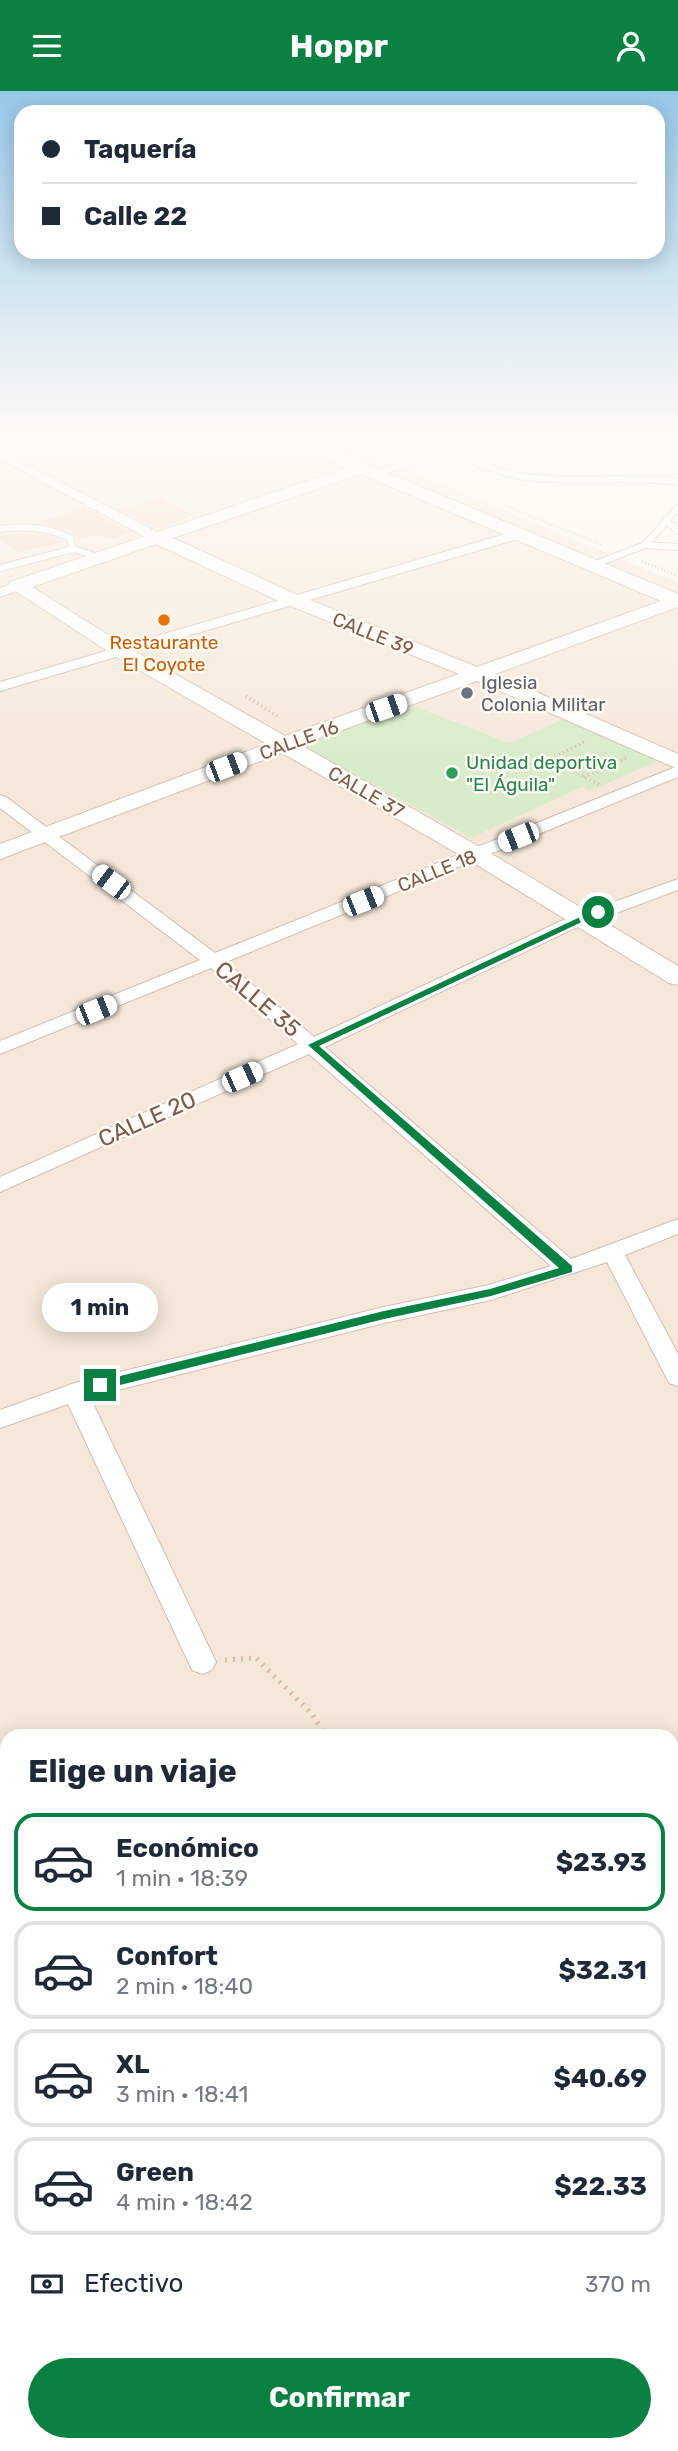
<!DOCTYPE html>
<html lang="es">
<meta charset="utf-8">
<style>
body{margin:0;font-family:Rubik,sans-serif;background:#f2f2f3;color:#1f2937;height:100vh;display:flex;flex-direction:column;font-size:26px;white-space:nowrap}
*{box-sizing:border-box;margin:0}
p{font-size:23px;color:#747a83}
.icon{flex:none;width:38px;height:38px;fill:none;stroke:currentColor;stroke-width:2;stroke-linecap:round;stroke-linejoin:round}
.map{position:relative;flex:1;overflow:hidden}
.drawer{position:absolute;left:0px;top:1638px;width:679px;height:723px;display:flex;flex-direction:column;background:#fff;border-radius:21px 21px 0 0;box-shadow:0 4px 18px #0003}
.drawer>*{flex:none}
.top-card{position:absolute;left:14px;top:14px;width:651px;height:154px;border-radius:21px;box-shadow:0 4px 18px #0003;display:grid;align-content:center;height:154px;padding:0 28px;background:#fff}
.end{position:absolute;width:32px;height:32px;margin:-16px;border:9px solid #0b8043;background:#fff;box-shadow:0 0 0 4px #fff}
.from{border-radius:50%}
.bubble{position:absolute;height:49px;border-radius:24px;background:#fff;box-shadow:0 4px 18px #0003;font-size:23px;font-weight:700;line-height:49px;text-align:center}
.car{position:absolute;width:21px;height:42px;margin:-21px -10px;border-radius:9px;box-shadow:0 0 5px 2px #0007;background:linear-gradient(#fff 24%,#345 0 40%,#fff 0 76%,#345 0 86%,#fff 0)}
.top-card b{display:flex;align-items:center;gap:24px;height:66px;font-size:26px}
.top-card b+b{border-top:2px solid #e0e1e3}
.top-card i{width:18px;height:18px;background:#1f2937}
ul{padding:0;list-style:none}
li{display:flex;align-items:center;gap:21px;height:98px;margin:0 14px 10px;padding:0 14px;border:4px solid #e0e1e3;border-radius:21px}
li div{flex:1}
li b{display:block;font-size:26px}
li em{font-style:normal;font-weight:700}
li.selected{border-color:#0b8043}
li>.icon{width:63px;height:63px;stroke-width:1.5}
h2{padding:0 28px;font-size:32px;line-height:84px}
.pay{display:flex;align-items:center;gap:18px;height:77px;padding:0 28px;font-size:26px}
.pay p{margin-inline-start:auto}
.primary-button{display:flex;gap:14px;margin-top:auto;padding:14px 28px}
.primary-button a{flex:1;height:80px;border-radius:42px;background:#0b8043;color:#fff;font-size:28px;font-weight:700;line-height:80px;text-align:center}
header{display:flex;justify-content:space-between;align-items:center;height:91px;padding:0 28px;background:#0b8043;color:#fff;font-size:32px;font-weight:700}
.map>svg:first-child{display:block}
</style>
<header><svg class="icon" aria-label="menu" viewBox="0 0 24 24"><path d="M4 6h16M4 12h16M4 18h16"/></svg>Hoppr<svg class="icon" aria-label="person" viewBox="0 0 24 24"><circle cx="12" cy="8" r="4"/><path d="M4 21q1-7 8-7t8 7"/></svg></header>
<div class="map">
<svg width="678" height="2360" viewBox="0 0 678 2360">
<rect width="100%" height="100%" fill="#fdf6ec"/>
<path fill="#f5e8da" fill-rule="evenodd" d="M0,342h320l358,150v1868h-678zM7,1645h665v709h-665z"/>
<polygon fill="#d8ecc9" points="416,616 509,652 568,626 660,669 589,700 582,696 471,747 298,652"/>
<g fill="#f3d5c3">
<polygon points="161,407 193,424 162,437 149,434 118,418"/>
<polygon points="85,417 94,421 130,441 111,448 97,443 76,448 74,443 64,438 38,432"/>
<polygon points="18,442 43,444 64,451 18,461 0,449 0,444"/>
</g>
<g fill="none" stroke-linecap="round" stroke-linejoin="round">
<g stroke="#d1beb0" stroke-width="8">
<g id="lane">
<path d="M432,354c26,9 67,29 93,32 51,6 102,-2 153,5"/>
<polyline points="375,383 447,359"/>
<polyline points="666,430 678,440"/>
<path d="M0,438c25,-3 47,-2 70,9l3,11"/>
<polyline points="645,454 678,456"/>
<polyline points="593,474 645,454 678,417"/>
<polyline points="0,477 73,458 102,467"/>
</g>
</g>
<g stroke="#d1beb0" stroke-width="2">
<g id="street">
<polygon points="0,360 165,445 166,448 165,451 155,451 0,368"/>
<polygon points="519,439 525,443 524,446 0,600 0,591"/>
<polygon points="17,491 22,492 22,498 0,506 0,497"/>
<polygon points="678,675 678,686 226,871 314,946 561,830 678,788 678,799 573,838 325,956 571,1168 678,1128 678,1143 625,1164 678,1263 678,1295 669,1292 666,1286 607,1171 491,1209 384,1232 90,1306 216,1571 212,1579 202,1583 192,1579 68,1313 0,1337 0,1319 75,1292 384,1216 489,1194 551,1175 309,963 0,1101 0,1086 298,953 211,877 0,963 0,950 200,869 0,717 0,704 6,706 215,862"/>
<rect x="672" y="1746" width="6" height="28"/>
<polygon points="672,1931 678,1933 678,1972 672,1970"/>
<polygon points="207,2354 246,2354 248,2360 209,2360"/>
<polygon points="564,2354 603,2354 605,2360 566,2360"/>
</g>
</g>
<g stroke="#d6c0b0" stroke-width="2">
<path id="secondary" d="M270,342h22l386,161v13l-183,67 183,80v15l-201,-88 -176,64 184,105 193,116v19l-9,-2 -200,-123 -187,-107 -282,106v-15l267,-100 -152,-88 -107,-70 2,-4 336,-114zM361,383l300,127 -184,66 -182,-73 -122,-56zM156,453l125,58 178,72 -174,62 -156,-88 -97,-61z"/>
</g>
<g stroke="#d9b8a5" stroke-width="2.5" stroke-dasharray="1 2.5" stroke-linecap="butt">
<polyline points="393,362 384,358 420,349"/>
<polyline points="506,415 602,454"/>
<polyline points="642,470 678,485"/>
</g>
<g stroke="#d9b8a5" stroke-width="3.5" stroke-dasharray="1 3.5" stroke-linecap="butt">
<polyline points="246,605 277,625"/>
<polyline points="550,668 600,694"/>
<polyline points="529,673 550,668 586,650"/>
<polyline points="584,686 626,667"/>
</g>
<polyline stroke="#d9b8a5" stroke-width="5" stroke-dasharray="2 6" stroke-linecap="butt" points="225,1569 256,1567 313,1624 325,1645"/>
<use href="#lane" stroke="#fff" stroke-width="6"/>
<use href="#street" fill="#fff" fill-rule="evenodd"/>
<use href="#secondary" fill="#fff" fill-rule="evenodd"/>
</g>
<linearGradient id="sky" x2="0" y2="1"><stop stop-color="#97c7e8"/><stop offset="0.51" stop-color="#fefbf6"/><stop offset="1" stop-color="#fefbf6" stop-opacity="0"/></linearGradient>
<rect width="678" height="673" fill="url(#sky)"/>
<polygon fill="#0b8043" points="595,819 603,821 319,955 572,1175 572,1181 491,1205 384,1228 100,1299 96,1298 94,1294 100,1290 384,1220 490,1198 559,1177 308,954"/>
<circle fill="#e8710a" stroke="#fffaf3" stroke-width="2.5" cx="164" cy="529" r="7"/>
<circle fill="#6b7280" stroke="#fffaf3" stroke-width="2.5" cx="467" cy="602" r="7"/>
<circle fill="#2e9e5b" stroke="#fffaf3" stroke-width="2.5" cx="452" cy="682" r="7"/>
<g text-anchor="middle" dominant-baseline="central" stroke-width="5" stroke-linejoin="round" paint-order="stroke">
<g font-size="19" fill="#7a5c4d" stroke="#fffaf3">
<text transform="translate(373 543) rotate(22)">CALLE 39</text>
<text transform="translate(299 649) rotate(-20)">CALLE 16</text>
<text transform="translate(366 701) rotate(30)">CALLE 37</text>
<text transform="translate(437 780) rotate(-22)">CALLE 18</text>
</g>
<g font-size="19" fill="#c56008" stroke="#fffaf3">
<text x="164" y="551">Restaurante<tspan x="164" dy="22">El Coyote</tspan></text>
</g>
<g font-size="19" fill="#5b616d" stroke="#fffaf3" text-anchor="start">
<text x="481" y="591">Iglesia<tspan x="481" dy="22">Colonia Militar</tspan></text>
</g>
<g font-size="19" fill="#27864d" stroke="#fffaf3" text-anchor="start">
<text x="466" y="671">Unidad deportiva<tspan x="466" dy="22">"El Águila"</tspan></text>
</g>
<g font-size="23" fill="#7a5c4d" stroke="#fffaf3">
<text transform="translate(258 908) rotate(40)">CALLE 35</text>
<text transform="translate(147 1028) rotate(-24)">CALLE 20</text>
</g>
</g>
</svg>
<i class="end from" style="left:598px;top:821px"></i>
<i class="end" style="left:100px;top:1294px"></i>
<div class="bubble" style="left:42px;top:1192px;width:116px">1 min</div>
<i class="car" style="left:386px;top:617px;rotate:71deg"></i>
<i class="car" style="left:226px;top:676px;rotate:69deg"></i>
<i class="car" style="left:518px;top:746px;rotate:248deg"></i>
<i class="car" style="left:111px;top:791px;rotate:307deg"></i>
<i class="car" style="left:363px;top:810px;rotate:68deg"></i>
<i class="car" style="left:96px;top:919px;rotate:68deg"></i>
<i class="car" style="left:242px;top:986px;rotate:66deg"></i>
<div class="top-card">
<b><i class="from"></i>Taquería</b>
<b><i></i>Calle 22</b>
</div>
<section class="drawer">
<h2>Elige un viaje</h2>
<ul>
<li class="selected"><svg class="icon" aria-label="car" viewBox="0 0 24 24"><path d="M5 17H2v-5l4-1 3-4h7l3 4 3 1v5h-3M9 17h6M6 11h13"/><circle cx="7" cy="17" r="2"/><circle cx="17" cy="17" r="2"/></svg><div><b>Económico</b><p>1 min · 18:39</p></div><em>$23.93</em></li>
<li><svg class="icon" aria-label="car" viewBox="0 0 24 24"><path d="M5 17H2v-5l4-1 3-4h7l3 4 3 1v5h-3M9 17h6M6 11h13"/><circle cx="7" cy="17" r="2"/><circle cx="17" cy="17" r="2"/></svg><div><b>Confort</b><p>2 min · 18:40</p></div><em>$32.31</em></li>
<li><svg class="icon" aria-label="car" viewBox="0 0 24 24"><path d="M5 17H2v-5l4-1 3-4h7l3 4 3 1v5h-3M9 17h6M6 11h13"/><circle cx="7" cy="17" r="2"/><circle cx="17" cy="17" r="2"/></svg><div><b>XL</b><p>3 min · 18:41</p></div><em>$40.69</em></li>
<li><svg class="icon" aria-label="car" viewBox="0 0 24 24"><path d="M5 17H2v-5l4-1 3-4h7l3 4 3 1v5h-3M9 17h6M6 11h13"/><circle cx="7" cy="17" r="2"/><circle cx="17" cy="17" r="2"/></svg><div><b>Green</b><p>4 min · 18:42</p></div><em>$22.33</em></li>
</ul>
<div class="pay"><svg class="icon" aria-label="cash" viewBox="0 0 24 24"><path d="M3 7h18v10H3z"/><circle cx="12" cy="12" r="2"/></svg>Efectivo<p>370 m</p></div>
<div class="primary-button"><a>Confirmar</a></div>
</section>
</div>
